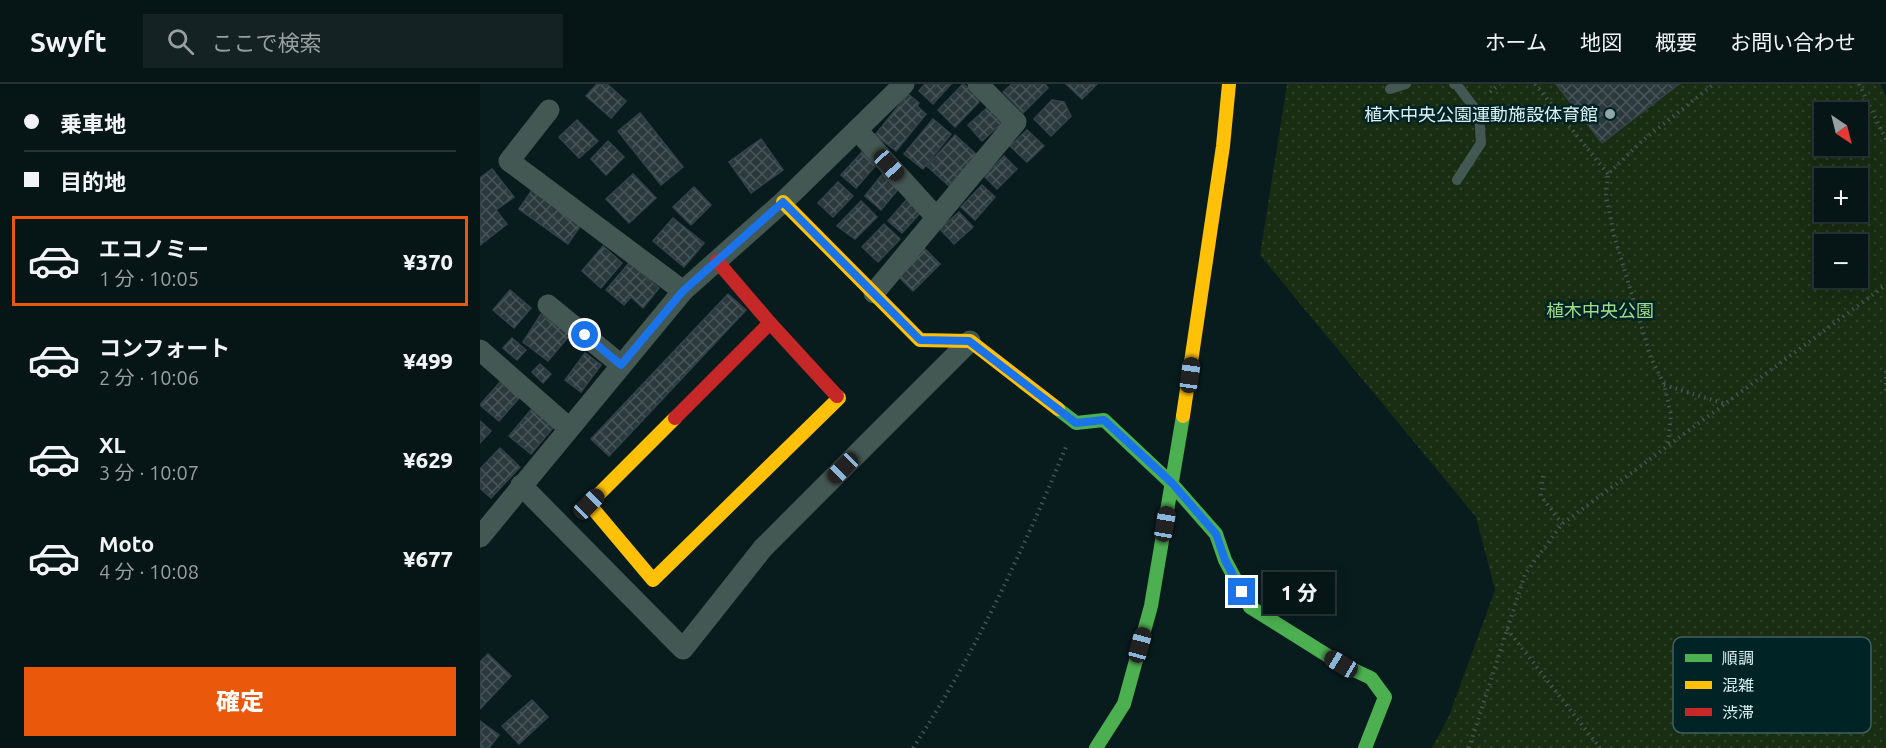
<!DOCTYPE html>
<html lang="ja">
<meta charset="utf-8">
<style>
body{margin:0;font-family:Ubuntu,"Noto Sans JP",sans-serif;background:#142223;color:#f1f3f6;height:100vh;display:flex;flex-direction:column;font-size:22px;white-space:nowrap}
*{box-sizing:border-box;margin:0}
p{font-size:20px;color:#989fa1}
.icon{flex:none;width:33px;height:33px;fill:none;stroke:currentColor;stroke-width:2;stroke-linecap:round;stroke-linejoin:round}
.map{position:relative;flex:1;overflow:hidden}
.side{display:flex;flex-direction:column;background:#061516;width:480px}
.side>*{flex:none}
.guide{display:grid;align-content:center;height:132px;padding:0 24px;background:#061516}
.needle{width:39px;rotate:145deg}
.fabs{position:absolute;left:1334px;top:18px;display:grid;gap:12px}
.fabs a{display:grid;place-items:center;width:54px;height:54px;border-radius:0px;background:#061516;box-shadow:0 3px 15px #0003,0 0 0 2px #273435;font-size:30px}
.end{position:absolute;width:27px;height:27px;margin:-14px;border:8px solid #1a73e8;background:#fff;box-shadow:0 0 0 3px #fff}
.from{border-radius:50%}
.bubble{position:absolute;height:42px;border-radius:0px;background:#061516;box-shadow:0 3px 15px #0003,0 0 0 2px #273435;font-size:20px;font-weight:800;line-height:42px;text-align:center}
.car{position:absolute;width:18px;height:36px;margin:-18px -9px;border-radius:8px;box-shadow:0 0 4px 2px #0007;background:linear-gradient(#222 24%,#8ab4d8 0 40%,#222 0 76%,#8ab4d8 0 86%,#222 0)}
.guide b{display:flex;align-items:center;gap:21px;height:57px;font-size:22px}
.guide b+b{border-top:2px solid #273435}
.guide i{width:15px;height:15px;background:#f1f3f6}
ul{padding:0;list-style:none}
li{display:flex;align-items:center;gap:18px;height:90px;margin:0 12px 9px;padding:0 12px;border:3px solid transparent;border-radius:0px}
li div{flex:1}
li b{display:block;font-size:22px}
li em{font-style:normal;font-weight:800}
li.active{border-color:#ea580c}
li>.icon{width:54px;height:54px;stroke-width:1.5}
.cta{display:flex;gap:12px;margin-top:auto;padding:12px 24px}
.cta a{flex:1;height:69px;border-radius:0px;background:#ea580c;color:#fff;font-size:24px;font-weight:800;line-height:69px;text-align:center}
header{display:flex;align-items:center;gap:36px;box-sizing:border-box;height:84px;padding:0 30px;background:#061516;border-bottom:2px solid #273435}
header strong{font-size:28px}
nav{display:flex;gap:33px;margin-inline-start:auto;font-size:21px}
.search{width:420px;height:54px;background:#142223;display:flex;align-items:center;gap:15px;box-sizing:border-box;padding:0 21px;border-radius:0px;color:#989fa1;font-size:22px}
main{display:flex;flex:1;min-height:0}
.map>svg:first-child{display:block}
</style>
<header>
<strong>Swyft</strong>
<div class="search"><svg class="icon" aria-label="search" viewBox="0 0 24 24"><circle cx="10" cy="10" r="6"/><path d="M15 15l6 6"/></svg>ここで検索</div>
<nav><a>ホーム</a><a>地図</a><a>概要</a><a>お問い合わせ</a></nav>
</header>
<main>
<section class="side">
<div class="guide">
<b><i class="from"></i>乗車地</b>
<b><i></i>目的地</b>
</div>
<ul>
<li class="active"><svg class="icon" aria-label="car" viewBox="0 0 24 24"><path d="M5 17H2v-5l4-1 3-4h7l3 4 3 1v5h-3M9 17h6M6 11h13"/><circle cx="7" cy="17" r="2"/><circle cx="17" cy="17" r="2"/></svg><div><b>エコノミー</b><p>1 分 · 10:05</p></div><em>¥370</em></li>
<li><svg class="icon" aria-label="car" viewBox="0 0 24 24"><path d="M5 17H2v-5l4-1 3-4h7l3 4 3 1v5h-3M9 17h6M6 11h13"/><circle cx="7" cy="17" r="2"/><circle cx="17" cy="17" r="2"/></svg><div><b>コンフォート</b><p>2 分 · 10:06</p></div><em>¥499</em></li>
<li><svg class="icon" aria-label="car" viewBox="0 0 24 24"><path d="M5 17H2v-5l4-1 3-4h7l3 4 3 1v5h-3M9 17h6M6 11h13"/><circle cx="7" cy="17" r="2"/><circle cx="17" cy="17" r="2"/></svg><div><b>XL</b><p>3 分 · 10:07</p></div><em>¥629</em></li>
<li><svg class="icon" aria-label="car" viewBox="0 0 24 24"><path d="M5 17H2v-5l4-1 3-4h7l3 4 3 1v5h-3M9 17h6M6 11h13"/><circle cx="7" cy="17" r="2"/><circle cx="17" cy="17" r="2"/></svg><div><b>Moto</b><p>4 分 · 10:08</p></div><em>¥677</em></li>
</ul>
<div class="cta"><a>確定</a></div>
</section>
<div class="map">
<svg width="1406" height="664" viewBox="0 0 1406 664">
<defs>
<pattern id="park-dots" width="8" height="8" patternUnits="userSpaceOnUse" patternTransform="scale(1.5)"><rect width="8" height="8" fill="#182d12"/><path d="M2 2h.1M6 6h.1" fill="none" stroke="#2e4229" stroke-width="1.8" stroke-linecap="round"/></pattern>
<pattern id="building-cross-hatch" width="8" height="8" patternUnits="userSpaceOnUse" patternTransform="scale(1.5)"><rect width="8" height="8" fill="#2b393d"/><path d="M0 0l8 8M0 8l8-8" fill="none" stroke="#49565a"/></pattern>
</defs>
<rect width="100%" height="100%" fill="#081c1e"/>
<path fill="url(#park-dots)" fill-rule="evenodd" d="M807,0h593l6,12v652h-454l17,-32 46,-126 -19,-73 -216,-262zM1344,28h33v34h-33zM1344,94h33v34h-33zM1344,160h33v34h-33z"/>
<g fill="url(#building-cross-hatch)" stroke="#354348" stroke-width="1.5">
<polygon points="117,0 127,0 146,17 131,34 106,12"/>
<polygon points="445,0 471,0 453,20 439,7"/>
<polygon points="483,0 494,8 499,18 475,43 458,26"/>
<polygon points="532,0 565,0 568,4 543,29 523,8"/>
<polygon points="586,0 617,0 602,15"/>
<polygon points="1076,0 1199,0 1122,59"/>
<polygon points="428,10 439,19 437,22 446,30 416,67 395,51"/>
<polygon points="572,16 584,18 591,32 571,52 554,35"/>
<polygon points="508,23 522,39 502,57 488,41"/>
<polygon points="160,29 203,83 181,101 138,47"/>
<polygon points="453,35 471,50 443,85 424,70"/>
<polygon points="97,36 118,57 99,74 79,53"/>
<polygon points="547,46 564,62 547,78 530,62"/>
<polygon points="475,51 497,71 469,102 447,82"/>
<polygon points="281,55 303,86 271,109 249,78"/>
<polygon points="128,57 144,73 126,91 111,75"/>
<polygon points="382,68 396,81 376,104 361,91"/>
<polygon points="524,72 537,85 517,105 504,92"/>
<polygon points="12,85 34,113 16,126 27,140 0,161 0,94"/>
<polygon points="405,87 419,104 401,126 385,112"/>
<polygon points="153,90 176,114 149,139 126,115"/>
<polygon points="358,98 373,112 353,133 338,119"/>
<polygon points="502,101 515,113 495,136 481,123"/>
<polygon points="214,103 231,121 211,141 193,123"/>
<polygon points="52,106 101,141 88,160 39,125"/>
<polygon points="428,114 442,127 422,149 408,137"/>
<polygon points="381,117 397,133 375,155 357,142"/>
<polygon points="479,128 493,143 474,160 460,145"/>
<polygon points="193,134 224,159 204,183 173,157"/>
<polygon points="404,140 420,155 398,178 382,163"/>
<polygon points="123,162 142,179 121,204 102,187"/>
<polygon points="444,164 460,180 433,207 417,191"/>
<polygon points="149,179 179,204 163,224 151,213 144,221 126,206"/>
<polygon points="30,206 51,224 34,244 13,226"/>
<polygon points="248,210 266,226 129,372 111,355"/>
<polygon points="61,230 90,251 68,277 43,258"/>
<polygon points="32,254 46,266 37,276 23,264"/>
<polygon points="105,269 121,281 101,308 85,296"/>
<polygon points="60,280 71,290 63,299 52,288"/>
<polygon points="21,297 40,313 19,337 0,321"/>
<polygon points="55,321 77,339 51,370 29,352"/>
<polygon points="0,337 11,347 0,359"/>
<polygon points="20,364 40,383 11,414 0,404 0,385"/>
<polygon points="8,570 31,592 0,625 0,578"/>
<polygon points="52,616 68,633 39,660 22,642"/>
<polygon points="0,637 19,651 9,664 0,664"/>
</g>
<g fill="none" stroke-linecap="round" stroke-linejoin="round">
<g stroke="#445553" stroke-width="4" stroke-dasharray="1.5 4.5" stroke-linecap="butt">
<polyline points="1055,0 1128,90"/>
<polyline points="1379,0 1406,56"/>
<polyline points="1010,8 1020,0"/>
<polyline points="1406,287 1406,307"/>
<polyline points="1184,301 1246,320"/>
<polyline points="1188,359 1191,331 1184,300 1171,274 1134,151 1126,111 1128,90 1162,57 1234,0"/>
<polyline points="1063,392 1061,412 1082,440"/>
<polyline points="1027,545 1120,664"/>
<path d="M433,664c62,-94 110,-198 153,-301"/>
<polyline points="989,664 1045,490 1082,440 1406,201"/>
</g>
<g stroke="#445853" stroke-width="10">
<polyline points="974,0 977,1 999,30 1001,59 977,96"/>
<polyline points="910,5 926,0"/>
</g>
<g stroke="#445853" stroke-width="21">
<polyline points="69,26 29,77 203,207"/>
<polyline points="377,46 456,133"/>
<polyline points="394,209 536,38 498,0"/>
<polyline points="68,221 141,281"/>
<polyline points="0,266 89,344"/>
<polyline points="41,401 203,565 283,464 490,257"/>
<polyline points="0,453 203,207 303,118 424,0"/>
</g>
<g stroke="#4caf50" stroke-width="14">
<polyline points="578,325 596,339 624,336 691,399 736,450 745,476 770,523 861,580 891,594 905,613 885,664"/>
<polyline points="616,664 644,620 671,522 703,332"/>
</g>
<g stroke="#ffc107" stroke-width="14">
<polyline points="303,118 440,256 490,257 578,325"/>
<polyline points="703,332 743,62 749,0"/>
<polyline points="195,334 109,420 173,496 359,314 357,312"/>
</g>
<g stroke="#c62828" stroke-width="14">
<polyline points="290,239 357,312"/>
<polyline points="195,334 290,239 237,177"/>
</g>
</g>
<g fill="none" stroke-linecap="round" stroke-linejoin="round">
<polyline stroke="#1a73e8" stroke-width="8" points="105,251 141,281 203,207 303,118 440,256 489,257 596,339 624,336 692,399 736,450 745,476 762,508"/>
</g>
<circle fill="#92a6a7" stroke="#002326" stroke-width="2" cx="1130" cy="30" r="6"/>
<g text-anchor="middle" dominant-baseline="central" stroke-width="5" stroke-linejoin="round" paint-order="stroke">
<g font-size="18" fill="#dcf0f1" stroke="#002326" text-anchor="end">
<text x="1118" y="30">植木中央公園運動施設体育館</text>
</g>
<g font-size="18" fill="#a2dc89" stroke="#002326">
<text x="1120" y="226">植木中央公園</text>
</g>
</g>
<rect x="1193" y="553" width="198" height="96" rx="9" fill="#002326" stroke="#426063" stroke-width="1.5"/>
<rect x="1205" y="570" width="27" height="8" fill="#4caf50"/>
<rect x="1205" y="597" width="27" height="8" fill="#ffc107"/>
<rect x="1205" y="624" width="27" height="8" fill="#c62828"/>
<g font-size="16" fill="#dcf0f1">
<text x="1242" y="580">順調</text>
<text x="1242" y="607">混雑</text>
<text x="1242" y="634">渋滞</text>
</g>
</svg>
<div class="fabs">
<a><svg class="needle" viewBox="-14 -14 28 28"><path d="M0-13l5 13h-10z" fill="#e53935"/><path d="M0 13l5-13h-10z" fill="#989fa1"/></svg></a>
<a>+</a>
<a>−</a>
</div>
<i class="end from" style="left:105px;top:251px"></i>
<i class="end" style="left:762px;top:508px"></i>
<div class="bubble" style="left:783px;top:488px;width:72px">1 分</div>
<i class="car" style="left:409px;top:81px;rotate:138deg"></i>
<i class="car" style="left:710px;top:291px;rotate:8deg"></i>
<i class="car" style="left:363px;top:384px;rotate:225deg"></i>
<i class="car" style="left:109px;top:420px;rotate:45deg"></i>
<i class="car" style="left:685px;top:440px;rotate:10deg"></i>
<i class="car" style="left:660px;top:561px;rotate:15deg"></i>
<i class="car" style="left:861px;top:580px;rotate:301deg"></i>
</div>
</main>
